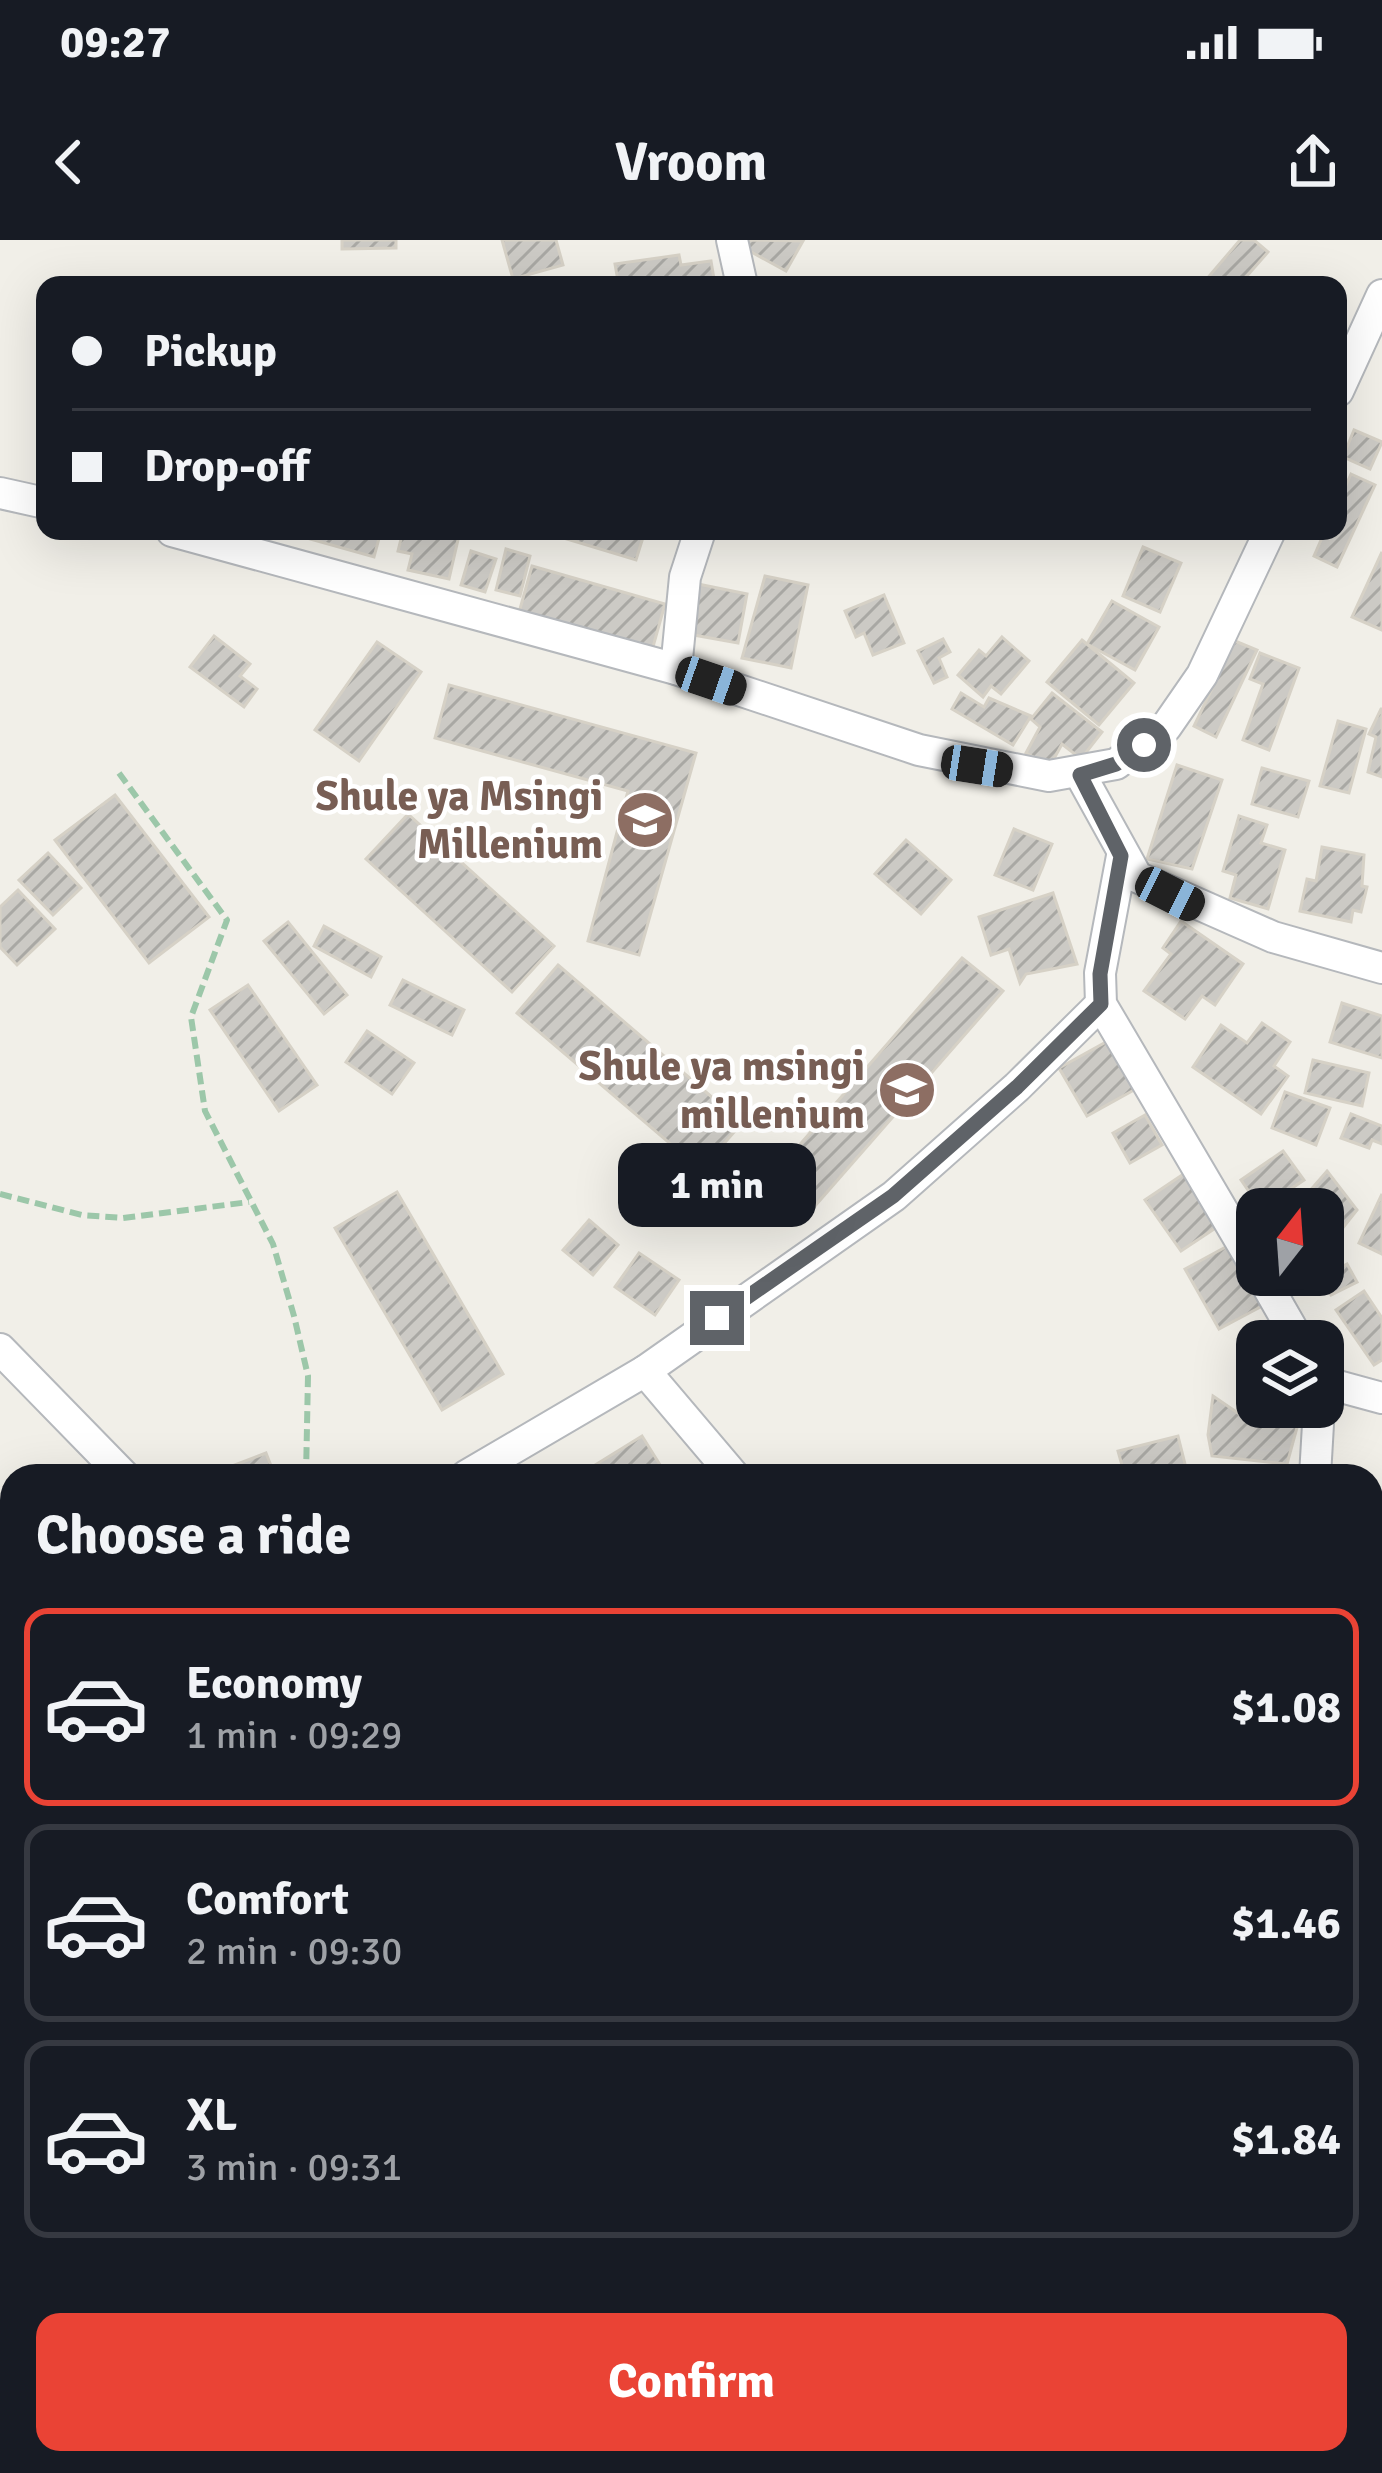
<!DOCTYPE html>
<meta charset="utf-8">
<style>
body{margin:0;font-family:Signika,sans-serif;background:#20242c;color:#f1f3f6;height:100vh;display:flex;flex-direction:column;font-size:45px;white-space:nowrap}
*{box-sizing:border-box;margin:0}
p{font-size:39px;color:#9ea1a6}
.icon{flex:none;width:66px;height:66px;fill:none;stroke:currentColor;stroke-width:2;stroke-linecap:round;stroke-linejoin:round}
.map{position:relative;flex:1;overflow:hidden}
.drawer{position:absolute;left:0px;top:1224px;width:1383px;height:1011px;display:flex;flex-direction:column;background:#171b24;border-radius:36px 36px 0 0;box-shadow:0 12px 48px #0002}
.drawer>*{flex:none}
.guide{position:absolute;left:36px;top:36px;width:1311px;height:264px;border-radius:24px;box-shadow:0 12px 48px #0002;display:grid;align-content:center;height:264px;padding:0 36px;background:#171b24}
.needle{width:78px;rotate:17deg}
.controls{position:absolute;left:1236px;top:948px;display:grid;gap:24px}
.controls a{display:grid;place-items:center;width:108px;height:108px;border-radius:24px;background:#171b24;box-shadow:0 12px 48px #0002;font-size:60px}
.end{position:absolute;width:54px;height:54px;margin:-27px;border:15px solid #5f6368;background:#fff;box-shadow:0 0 0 6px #fff}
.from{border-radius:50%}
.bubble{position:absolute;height:84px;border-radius:24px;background:#171b24;box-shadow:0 12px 48px #0002;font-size:39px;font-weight:700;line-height:84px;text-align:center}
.car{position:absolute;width:36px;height:72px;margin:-36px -18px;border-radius:15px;box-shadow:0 0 9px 3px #0007;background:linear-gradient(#222 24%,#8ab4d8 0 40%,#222 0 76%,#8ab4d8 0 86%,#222 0)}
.guide b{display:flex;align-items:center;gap:42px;height:114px;font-size:45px}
.guide b+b{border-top:3px solid #363941}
.guide i{width:30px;height:30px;background:#f1f3f6}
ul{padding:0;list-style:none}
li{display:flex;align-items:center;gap:36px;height:198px;margin:0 24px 18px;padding:0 12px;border:6px solid #363941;border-radius:24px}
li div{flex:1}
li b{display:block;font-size:45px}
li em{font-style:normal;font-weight:700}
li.current{border-color:#ea4335}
li>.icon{width:108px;height:108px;stroke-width:1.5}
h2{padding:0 36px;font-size:54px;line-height:144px}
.action{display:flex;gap:24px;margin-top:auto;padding:24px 36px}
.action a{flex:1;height:138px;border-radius:24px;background:#ea4335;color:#fff;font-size:48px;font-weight:700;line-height:138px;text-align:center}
.status{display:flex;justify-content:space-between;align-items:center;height:84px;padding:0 60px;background:#171b24;direction:ltr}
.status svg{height:33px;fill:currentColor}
header{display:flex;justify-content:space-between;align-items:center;height:156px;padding:0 36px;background:#171b24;font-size:54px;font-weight:700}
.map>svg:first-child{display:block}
</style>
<div class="status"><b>09:27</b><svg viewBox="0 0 49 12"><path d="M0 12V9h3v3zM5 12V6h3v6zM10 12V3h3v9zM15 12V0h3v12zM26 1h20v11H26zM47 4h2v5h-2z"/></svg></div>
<header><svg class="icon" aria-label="back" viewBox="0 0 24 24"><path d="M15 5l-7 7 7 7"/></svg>Vroom<svg class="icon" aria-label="share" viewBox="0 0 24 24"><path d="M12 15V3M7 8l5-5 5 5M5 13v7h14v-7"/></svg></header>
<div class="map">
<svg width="1382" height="2233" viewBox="0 0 1382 2233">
<defs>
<pattern id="building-hatch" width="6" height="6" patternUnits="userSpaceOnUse" patternTransform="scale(3)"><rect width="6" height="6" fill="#cccac5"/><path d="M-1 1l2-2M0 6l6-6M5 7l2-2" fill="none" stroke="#a9a8a4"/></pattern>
</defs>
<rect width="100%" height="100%" fill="#f1efe8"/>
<g fill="url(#building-hatch)" stroke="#d6d1c6" stroke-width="3">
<polygon points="342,0 396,0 396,8 342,9"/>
<polygon points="502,0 556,0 563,25 513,39"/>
<polygon points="748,0 803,1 786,31 744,8"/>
<polygon points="1240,0 1254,0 1268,12 1239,45 1210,45 1205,41"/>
<polygon points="679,15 681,25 711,21 715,45 609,45 618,41 615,24"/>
<polygon points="1354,190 1382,202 1370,229 1343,217"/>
<polygon points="1351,234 1375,245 1337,327 1314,316 1325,291 1338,291 1338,263"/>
<polygon points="312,291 381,291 374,317 310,299"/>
<polygon points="403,291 460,291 449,339 408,330 412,314 398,311"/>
<polygon points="559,291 645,291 636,320 557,296"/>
<polygon points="1143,307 1181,323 1160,372 1123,356"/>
<polygon points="506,309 530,316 520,356 496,350"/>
<polygon points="471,311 496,319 485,352 461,345"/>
<polygon points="1382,312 1382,390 1352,377"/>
<polygon points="532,326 665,364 651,414 518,376"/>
<polygon points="765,336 808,345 791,428 742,418"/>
<polygon points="698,344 747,354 738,403 688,394"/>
<polygon points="884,355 904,403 873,415 864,393 856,397 845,371"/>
<polygon points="1112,361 1159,387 1135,430 1087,404"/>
<polygon points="214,396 250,424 240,436 257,449 244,467 190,427"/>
<polygon points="1002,397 1029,421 1001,454 991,446 983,457 958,435 979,410 986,416"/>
<polygon points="943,399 950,412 939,418 947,437 934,443 918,411"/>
<polygon points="1082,400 1134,443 1099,485 1047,442"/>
<polygon points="1235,401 1257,410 1216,497 1194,486"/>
<polygon points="377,402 421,432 359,521 315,490"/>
<polygon points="1260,413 1299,428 1269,510 1243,500 1263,444 1250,439"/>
<polygon points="449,445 696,513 639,715 588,701 628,551 435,498"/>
<polygon points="961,453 984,467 989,458 1031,476 1013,505 952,469"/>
<polygon points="1052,453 1102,492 1081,519 1062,504 1050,526 1026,513 1040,487 1031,479"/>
<polygon points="1381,469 1382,469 1382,537 1368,532 1376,497 1369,494"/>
<polygon points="1338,481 1366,489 1349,553 1320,546"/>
<polygon points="1177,525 1222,540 1192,629 1147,619"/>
<polygon points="1262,528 1309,541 1298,577 1252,564"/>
<polygon points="115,555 209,677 149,723 55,600"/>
<polygon points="408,574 554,706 512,752 366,619"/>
<polygon points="1239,576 1267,585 1261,603 1285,610 1268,669 1230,658 1236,635 1223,631"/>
<polygon points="1014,589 1052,604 1033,650 995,635"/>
<polygon points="906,600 951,640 921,674 875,634"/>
<polygon points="1322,607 1364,615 1362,646 1367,647 1361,672 1353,670 1351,682 1300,671 1307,639 1316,641"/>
<polygon points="48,613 81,648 53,675 19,640"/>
<polygon points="18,650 55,689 17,725 0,707 0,667"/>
<polygon points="1053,653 1077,724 1026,734 1020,743 1009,709 991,715 979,677"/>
<polygon points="1181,681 1243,724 1215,765 1202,756 1185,779 1144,751 1171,714 1163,708"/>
<polygon points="288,682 347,755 324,774 264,701"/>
<polygon points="324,686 381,717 371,737 314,706"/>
<polygon points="962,718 1003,751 807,975 770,939"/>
<polygon points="558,725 742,883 701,930 517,773"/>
<polygon points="403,740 464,770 452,795 390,765"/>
<polygon points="248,745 317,845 279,871 210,770"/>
<polygon points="1342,763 1382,776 1382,818 1330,802"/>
<polygon points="1262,783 1290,802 1274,826 1288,836 1261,874 1193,827 1221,785 1247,803"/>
<polygon points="367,791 414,823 392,854 346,822"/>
<polygon points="1106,802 1134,850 1087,876 1059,828"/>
<polygon points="1313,820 1369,833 1362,866 1305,853"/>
<polygon points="1285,852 1330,868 1316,905 1272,888"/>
<polygon points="1351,874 1382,886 1382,904 1372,900 1369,908 1341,898"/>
<polygon points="1145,875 1162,905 1130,923 1113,893"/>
<polygon points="1283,911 1304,940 1261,969 1241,940"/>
<polygon points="1327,931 1357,970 1323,1013 1323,969 1294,969"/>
<polygon points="1185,933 1220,985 1181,1011 1145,960"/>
<polygon points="397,952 503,1134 442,1170 335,988"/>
<polygon points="1382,954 1382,1014 1359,1003"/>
<polygon points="589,980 618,1005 593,1035 563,1010"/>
<polygon points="1235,1002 1268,1063 1219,1089 1185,1029"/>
<polygon points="639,1013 679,1040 655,1075 615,1047"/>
<polygon points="1347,1024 1357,1042 1331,1055 1321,1038"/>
<polygon points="1364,1051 1382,1078 1382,1120 1374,1125 1336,1070"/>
<polygon points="1213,1156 1251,1182 1254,1164 1301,1173 1287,1224 1212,1216 1208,1195"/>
<polygon points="642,1196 667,1236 590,1236 587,1230"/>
<polygon points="1178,1196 1188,1236 1125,1236 1118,1211"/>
<polygon points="266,1213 275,1236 206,1236"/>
<polygon points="12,1535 12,1599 7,1601 0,1589 0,1542"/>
<polygon points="12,1734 12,1801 0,1792 0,1750"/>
<polygon points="1371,1788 1382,1794 1382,1849 1371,1843"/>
<polygon points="1371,1898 1382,1903 1382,1939 1371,1934"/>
<polygon points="1382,1999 1382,2074 1371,2063 1371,2010"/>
<polygon points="1371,2094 1382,2109 1382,2133 1371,2141"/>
<polygon points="260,2223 305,2223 298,2233 253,2233"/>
<polygon points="926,2223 970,2223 976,2233 933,2233"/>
<polygon points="1231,2223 1325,2223 1313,2233 1237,2233"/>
</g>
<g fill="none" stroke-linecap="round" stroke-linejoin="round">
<g stroke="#b5b8bc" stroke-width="34">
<g id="minor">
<polyline points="732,0 742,45"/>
<polyline points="1338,151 1382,55"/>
<polyline points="0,253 45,263"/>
<polyline points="172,291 676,429 919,510 1049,536 1116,524 1166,487 1202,435 1270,291"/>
<polyline points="676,429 685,337 700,291"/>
<polyline points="1080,534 1137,637 1273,697 1382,728"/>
<polyline points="1122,616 1100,733 1101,764 1257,1029"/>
<polyline points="1261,1035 1299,1101"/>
<polyline points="0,1109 124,1236"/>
<polyline points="645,1131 734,1236"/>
<polyline points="1323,1142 1382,1158"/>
<polyline points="466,1236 645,1131 894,956 1017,847 1101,764"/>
<polyline points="1315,1236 1319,1167"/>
<polyline points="0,1683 12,1671"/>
<polyline points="0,2124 11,2233"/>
<polyline points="1195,2223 1210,2233"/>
<polyline points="734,2233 742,2223"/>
<polyline points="1133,2233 1136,2223"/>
</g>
</g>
<g stroke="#9cc7a9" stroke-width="6" stroke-dasharray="12 6" stroke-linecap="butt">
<polyline points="119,533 227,680 191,777 205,871 273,1004 294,1076 308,1136 306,1236"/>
<polyline points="0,954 82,975 123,978 249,962"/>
<polyline points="1371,1587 1382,1584"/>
</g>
<use href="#minor" stroke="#fff" stroke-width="30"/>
</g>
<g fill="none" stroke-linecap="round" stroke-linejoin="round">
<polyline stroke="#5f6368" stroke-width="15" points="717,1078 893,956 1017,847 1101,764 1100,734 1121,616 1080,535 1116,524 1144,505"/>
</g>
<defs>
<g id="school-disc" transform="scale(3)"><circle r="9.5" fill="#8d6e63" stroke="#fff"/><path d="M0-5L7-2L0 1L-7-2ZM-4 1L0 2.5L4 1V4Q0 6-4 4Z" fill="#fff"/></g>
</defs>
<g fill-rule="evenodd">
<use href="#school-disc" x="645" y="580"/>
<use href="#school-disc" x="907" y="850"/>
</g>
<g text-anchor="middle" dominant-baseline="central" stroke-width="9" stroke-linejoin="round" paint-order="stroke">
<g font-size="42" font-weight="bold" fill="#785e54" stroke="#fff" text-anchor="end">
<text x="603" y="556">Shule ya Msingi<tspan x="603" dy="48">Millenium</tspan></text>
<text x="865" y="826">Shule ya msingi<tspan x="865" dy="48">millenium</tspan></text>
</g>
</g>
</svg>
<div class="controls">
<a><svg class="needle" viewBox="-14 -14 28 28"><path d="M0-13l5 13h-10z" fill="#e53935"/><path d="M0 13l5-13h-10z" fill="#9ea1a6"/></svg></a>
<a><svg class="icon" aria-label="layers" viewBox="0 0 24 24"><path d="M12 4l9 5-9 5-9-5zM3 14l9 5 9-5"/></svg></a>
</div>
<i class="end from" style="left:1144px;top:505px"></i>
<i class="end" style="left:717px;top:1078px"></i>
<div class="bubble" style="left:618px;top:903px;width:198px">1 min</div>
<i class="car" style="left:711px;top:441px;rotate:109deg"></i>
<i class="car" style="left:977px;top:526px;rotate:99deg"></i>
<i class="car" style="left:1170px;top:654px;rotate:117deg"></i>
<div class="guide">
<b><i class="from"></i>Pickup</b>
<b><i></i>Drop-off</b>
</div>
<section class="drawer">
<h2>Choose a ride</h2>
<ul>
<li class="current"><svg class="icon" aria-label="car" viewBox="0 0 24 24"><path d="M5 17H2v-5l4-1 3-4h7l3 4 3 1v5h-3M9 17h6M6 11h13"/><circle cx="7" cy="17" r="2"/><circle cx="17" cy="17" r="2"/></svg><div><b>Economy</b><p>1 min · 09:29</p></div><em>$1.08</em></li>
<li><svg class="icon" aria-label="car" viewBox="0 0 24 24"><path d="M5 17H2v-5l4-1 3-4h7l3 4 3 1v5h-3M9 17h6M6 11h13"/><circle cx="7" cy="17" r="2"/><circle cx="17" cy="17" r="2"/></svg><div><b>Comfort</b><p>2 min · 09:30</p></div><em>$1.46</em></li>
<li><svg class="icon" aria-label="car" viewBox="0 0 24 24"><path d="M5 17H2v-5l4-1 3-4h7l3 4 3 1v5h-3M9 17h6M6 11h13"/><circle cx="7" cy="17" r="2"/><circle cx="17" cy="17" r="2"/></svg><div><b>XL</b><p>3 min · 09:31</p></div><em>$1.84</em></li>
</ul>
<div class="action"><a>Confirm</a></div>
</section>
</div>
